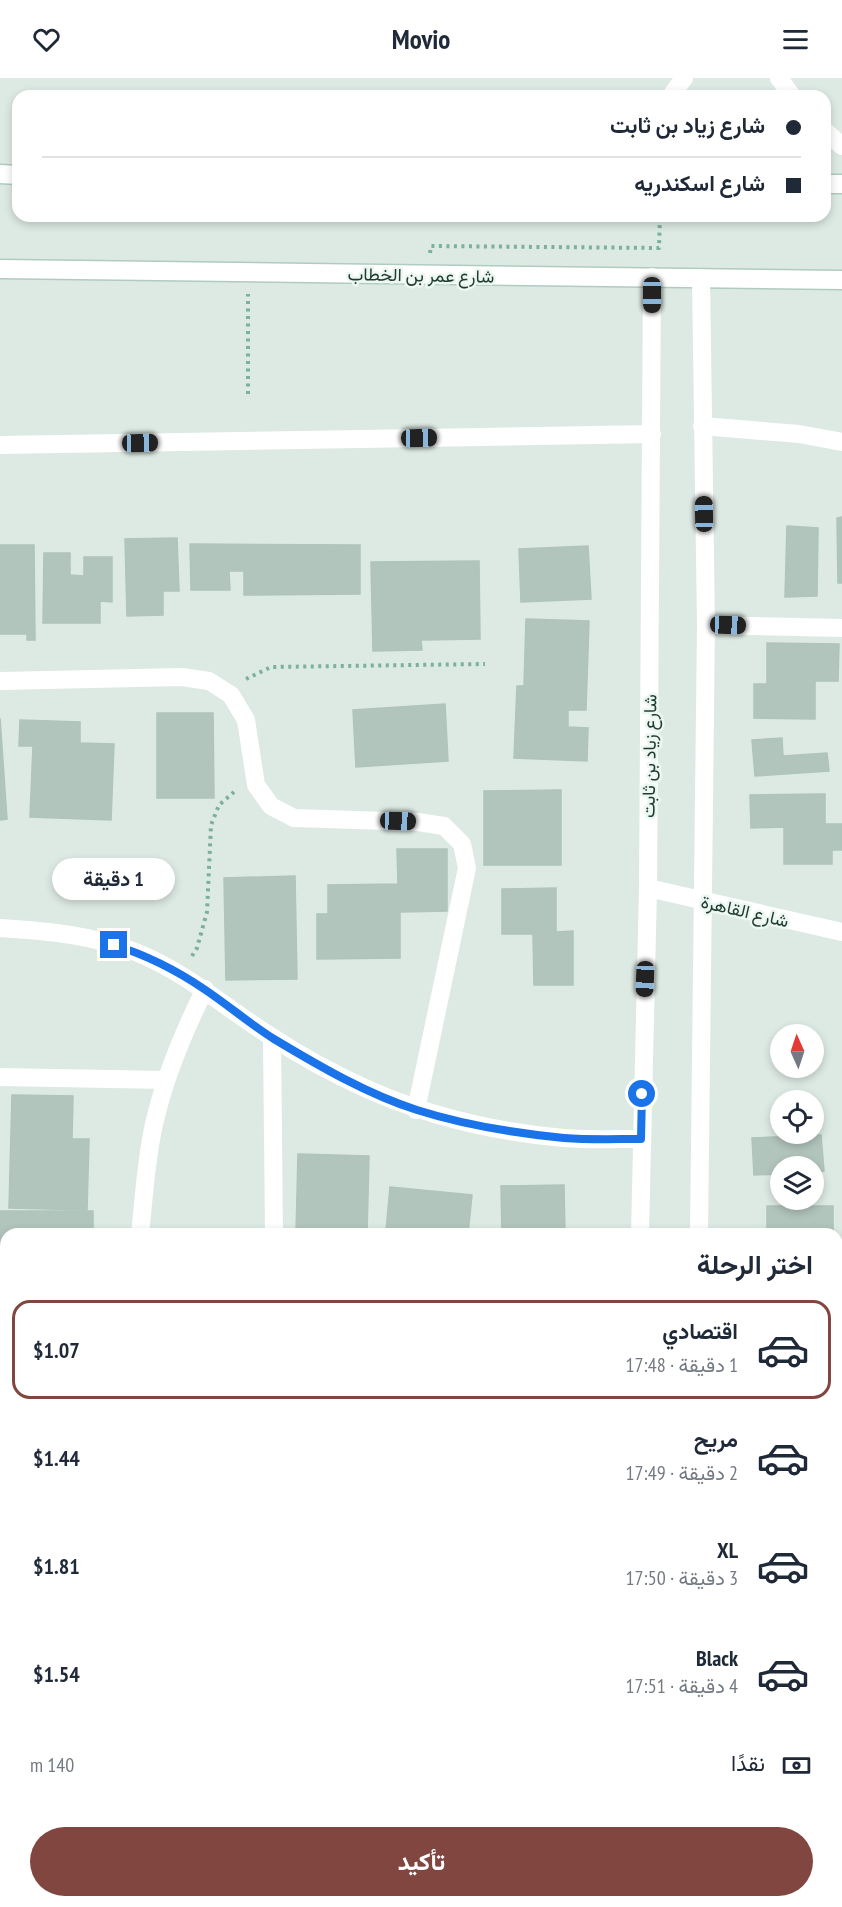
<!DOCTYPE html>
<html lang="ar">
<meta charset="utf-8">
<style>
body{margin:0;font-family:"PT Sans Narrow",Vazirmatn,sans-serif;background:#f2f2f3;color:#1f2937;direction:rtl;height:100vh;display:flex;flex-direction:column;font-size:22px;white-space:nowrap}
*{box-sizing:border-box;margin:0}
p{font-size:20px;color:#747a83}
.icon{flex:none;width:33px;height:33px;fill:none;stroke:currentColor;stroke-width:2;stroke-linecap:round;stroke-linejoin:round}
.map{position:relative;flex:1;overflow:hidden;direction:ltr}
.sheet{position:absolute;left:0px;top:1150px;width:843px;height:680px;display:flex;flex-direction:column;background:#fff;border-radius:18px 18px 0 0;box-shadow:0 3px 9px #0003;direction:rtl}
.sheet>*{flex:none}
.guide{position:absolute;left:12px;top:12px;width:819px;height:132px;border-radius:18px;box-shadow:0 3px 9px #0003;direction:rtl;display:grid;align-content:center;height:132px;padding:0 30px;background:#fff}
.needle{width:39px;rotate:357deg}
.buttons{position:absolute;left:770px;top:946px;display:grid;gap:12px}
.buttons a{display:grid;place-items:center;width:54px;height:54px;border-radius:50%;background:#fff;box-shadow:0 3px 9px #0003;font-size:30px}
.end{position:absolute;width:27px;height:27px;margin:-14px;border:8px solid #1a73e8;background:#fff;box-shadow:0 0 0 3px #fff}
.from{border-radius:50%}
.bubble{position:absolute;height:42px;border-radius:21px;background:#fff;box-shadow:0 3px 9px #0003;font-size:20px;font-weight:700;line-height:42px;text-align:center;direction:rtl}
.car{position:absolute;width:18px;height:36px;margin:-18px -9px;border-radius:8px;box-shadow:0 0 4px 2px #0007;background:linear-gradient(#222 24%,#8ab4d8 0 40%,#222 0 76%,#8ab4d8 0 86%,#222 0)}
.guide b{display:flex;align-items:center;gap:21px;height:57px;font-size:22px}
.guide b+b{border-top:2px solid #e0e1e3}
.guide i{width:15px;height:15px;background:#1f2937}
ul{padding:0;list-style:none}
li{display:flex;align-items:center;gap:18px;height:99px;margin:0 12px 9px;padding:0 18px;border:3px solid transparent;border-radius:18px}
li div{flex:1}
li b{display:block;font-size:22px}
li em{font-style:normal;font-weight:700}
li.current{border-color:#824640}
li>.icon{width:54px;height:54px;stroke-width:1.5}
h2{padding:0 30px;font-size:27px;line-height:72px}
.pay{display:flex;align-items:center;gap:15px;height:66px;padding:0 30px;font-size:22px}
.pay p{margin-inline-start:auto}
.primary-button{display:flex;gap:12px;margin-top:auto;padding:12px 30px}
.primary-button a{flex:1;height:69px;border-radius:36px;background:#824640;color:#fff;font-size:24px;font-weight:700;line-height:69px;text-align:center}
header{display:flex;justify-content:space-between;align-items:center;height:78px;padding:0 30px;background:#fff;font-size:27px;font-weight:700}
.map>svg:first-child{display:block}
</style>
<header><svg class="icon" aria-label="menu" viewBox="0 0 24 24"><path d="M4 6h16M4 12h16M4 18h16"/></svg>Movio<svg class="icon" aria-label="heart" viewBox="0 0 24 24"><path d="M12 20l-8-8c-3-5 5-10 8-4 3-6 11-1 8 4z"/></svg></header>
<div class="map">
<svg width="842" height="1829" viewBox="0 0 842 1829">
<rect width="100%" height="100%" fill="#ddeae3"/>
<g fill="#b2c5bc" stroke="#afc4ba" stroke-width="1.5">
<polygon points="842,439 842,505 838,505 837,440"/>
<polygon points="787,448 818,450 817,518 785,519"/>
<polygon points="177,460 179,513 163,513 163,537 127,538 125,461"/>
<polygon points="190,466 360,467 360,516 244,517 244,493 229,493 230,512 191,512"/>
<polygon points="0,467 34,467 35,562 27,562 27,556 0,556"/>
<polygon points="588,468 591,521 521,524 519,471"/>
<polygon points="44,475 70,475 70,497 84,498 84,479 112,479 112,524 100,523 100,545 43,545"/>
<polygon points="479,483 480,561 421,562 422,572 373,573 371,484"/>
<polygon points="526,541 589,543 586,632 568,632 568,649 588,650 587,683 514,680 517,608 524,608"/>
<polygon points="767,565 839,566 838,603 815,603 815,641 754,640 754,606 767,606"/>
<polygon points="445,626 448,683 356,689 353,632"/>
<polygon points="157,635 213,635 214,720 157,720"/>
<polygon points="0,640 7,741 0,742"/>
<polygon points="20,642 80,644 80,665 114,666 111,742 30,739 33,668 19,668"/>
<polygon points="782,660 783,678 827,675 829,693 755,698 752,662"/>
<polygon points="561,712 561,787 484,787 484,713"/>
<polygon points="825,716 825,746 842,746 842,772 832,772 832,786 784,786 784,749 751,750 750,717"/>
<polygon points="397,771 447,771 447,833 400,834 400,880 317,881 317,836 328,836 328,807 398,806"/>
<polygon points="295,798 297,901 226,902 224,800"/>
<polygon points="556,810 556,854 573,853 573,907 534,907 533,856 502,856 502,811"/>
<polygon points="12,1017 73,1018 72,1061 89,1061 87,1132 9,1130"/>
<polygon points="821,1057 824,1093 813,1094 813,1089 780,1089 780,1096 754,1097 752,1060"/>
<polygon points="298,1076 369,1078 367,1156 296,1156"/>
<polygon points="564,1107 565,1156 502,1156 501,1108"/>
<polygon points="390,1109 472,1117 468,1156 428,1156 386,1153"/>
<rect x="767" y="1128" width="66" height="28"/>
<polygon points="0,1133 93,1133 93,1156 6,1156 6,1209 0,1209"/>
<rect x="0" y="1227" width="6" height="195"/>
<rect x="1" y="1603" width="5" height="42"/>
<polygon points="4,1656 6,1656 6,1716 5,1716"/>
<polygon points="837,1703 842,1703 842,1782 837,1781"/>
<polygon points="0,1725 6,1725 6,1794 0,1795"/>
</g>
<g fill="none" stroke-linecap="round" stroke-linejoin="round">
<g stroke="#b0cbbf" stroke-width="21">
<g id="secondary">
<polyline points="0,96 18,97"/>
<polyline points="825,106 842,106"/>
<polyline points="0,191 842,202"/>
</g>
</g>
<g stroke="#7bb09c" stroke-width="4" stroke-dasharray="3 4.5" stroke-linecap="butt">
<polyline points="430,175 431,168 659,170 660,138"/>
<polyline points="248,316 248,216"/>
<polyline points="246,601 271,589 485,586"/>
<polyline points="192,878 197,870 207,834 211,747 219,727 234,714"/>
<polyline points="122,1824 122,1829"/>
</g>
<g stroke="#fff" stroke-width="18">
<polyline points="779,0 792,18"/>
<polyline points="671,18 684,0"/>
<polyline points="825,53 842,68"/>
<polyline points="702,348 799,356 842,364"/>
<polyline points="0,367 652,356"/>
<polyline points="706,547 842,550"/>
<polyline points="0,603 182,599 209,603 231,617 246,642 256,707 271,728 294,740 418,744 444,748 462,766 467,790 416,1032"/>
<polyline points="648,810 842,854"/>
<path d="M0,850c47,3 94,7 138,25 49,20 89,56 134,84 30,20 62,37 95,52 63,28 129,43 197,49 25,2 52,1 77,1"/>
<polyline points="272,959 274,1156"/>
<polyline points="0,999 166,1002"/>
<path d="M140,1156c4,-37 6,-74 14,-110 11,-48 29,-91 51,-135"/>
<polyline points="640,1156 648,810 652,199"/>
<polyline points="699,1156 706,547 701,200"/>
<polyline points="0,1220 6,1220"/>
<polyline points="842,1414 842,1426"/>
<polyline points="0,1431 6,1431"/>
<polyline points="0,1586 6,1586"/>
<polyline points="837,1628 842,1628"/>
<polyline points="449,1824 449,1829"/>
<polyline points="321,1829 321,1824"/>
<polyline points="632,1829 632,1824"/>
<polyline points="689,1829 689,1824"/>
</g>
<use href="#secondary" stroke="#fff" stroke-width="18"/>
</g>
<g fill="none" stroke-linecap="round" stroke-linejoin="round">
<path stroke="#1a73e8" stroke-width="8" d="M114,867c32,10 62,25 90,44 24,16 46,35 70,50 45,27 93,55 143,71 47,15 97,23 147,28 25,2 52,1 77,1l1,-45"/>
</g>
<g text-anchor="middle" dominant-baseline="central" stroke-width="5" stroke-linejoin="round" paint-order="stroke">
<g font-size="18" fill="#1e3a31" stroke="#edf7f1">
<text transform="translate(421 197) rotate(1)">شارع عمر بن الخطاب</text>
<text transform="translate(649 678) rotate(-89)">شارع زياد بن ثابت</text>
<text transform="translate(745 833) rotate(13)">شارع القاهرة</text>
</g>
</g>
</svg>
<div class="buttons">
<a><svg class="needle" viewBox="-14 -14 28 28"><path d="M0-13l5 13h-10z" fill="#e53935"/><path d="M0 13l5-13h-10z" fill="#747a83"/></svg></a>
<a><svg class="icon" aria-label="locate" viewBox="0 0 24 24"><circle cx="12" cy="12" r="6"/><path d="M12 2v4M12 18v4M2 12h4M18 12h4"/></svg></a>
<a><svg class="icon" aria-label="layers" viewBox="0 0 24 24"><path d="M12 4l9 5-9 5-9-5zM3 14l9 5 9-5"/></svg></a>
</div>
<i class="end from" style="left:642px;top:1016px"></i>
<i class="end" style="left:114px;top:867px"></i>
<div class="bubble" style="left:52px;top:780px;width:123px">1 دقيقة</div>
<i class="car" style="left:652px;top:217px;rotate:180deg"></i>
<i class="car" style="left:419px;top:360px;rotate:89deg"></i>
<i class="car" style="left:140px;top:365px;rotate:89deg"></i>
<i class="car" style="left:704px;top:436px;rotate:359deg"></i>
<i class="car" style="left:728px;top:547px;rotate:92deg"></i>
<i class="car" style="left:398px;top:743px;rotate:92deg"></i>
<i class="car" style="left:645px;top:901px;rotate:182deg"></i>
<div class="guide">
<b><i class="from"></i>شارع زياد بن ثابت</b>
<b><i></i>شارع اسكندريه</b>
</div>
<section class="sheet">
<h2>اختر الرحلة</h2>
<ul>
<li class="current"><svg class="icon" aria-label="car" viewBox="0 0 24 24"><path d="M5 17H2v-5l4-1 3-4h7l3 4 3 1v5h-3M9 17h6M6 11h13"/><circle cx="7" cy="17" r="2"/><circle cx="17" cy="17" r="2"/></svg><div><b>اقتصادي</b><p>1 دقيقة · 17:48</p></div><em>$1.07</em></li>
<li><svg class="icon" aria-label="car" viewBox="0 0 24 24"><path d="M5 17H2v-5l4-1 3-4h7l3 4 3 1v5h-3M9 17h6M6 11h13"/><circle cx="7" cy="17" r="2"/><circle cx="17" cy="17" r="2"/></svg><div><b>مريح</b><p>2 دقيقة · 17:49</p></div><em>$1.44</em></li>
<li><svg class="icon" aria-label="car" viewBox="0 0 24 24"><path d="M5 17H2v-5l4-1 3-4h7l3 4 3 1v5h-3M9 17h6M6 11h13"/><circle cx="7" cy="17" r="2"/><circle cx="17" cy="17" r="2"/></svg><div><b>XL</b><p>3 دقيقة · 17:50</p></div><em>$1.81</em></li>
<li><svg class="icon" aria-label="car" viewBox="0 0 24 24"><path d="M5 17H2v-5l4-1 3-4h7l3 4 3 1v5h-3M9 17h6M6 11h13"/><circle cx="7" cy="17" r="2"/><circle cx="17" cy="17" r="2"/></svg><div><b>Black</b><p>4 دقيقة · 17:51</p></div><em>$1.54</em></li>
</ul>
<div class="pay"><svg class="icon" aria-label="cash" viewBox="0 0 24 24"><path d="M3 7h18v10H3z"/><circle cx="12" cy="12" r="2"/></svg>نقدًا<p>140 m</p></div>
<div class="primary-button"><a>تأكيد</a></div>
</section>
</div>
